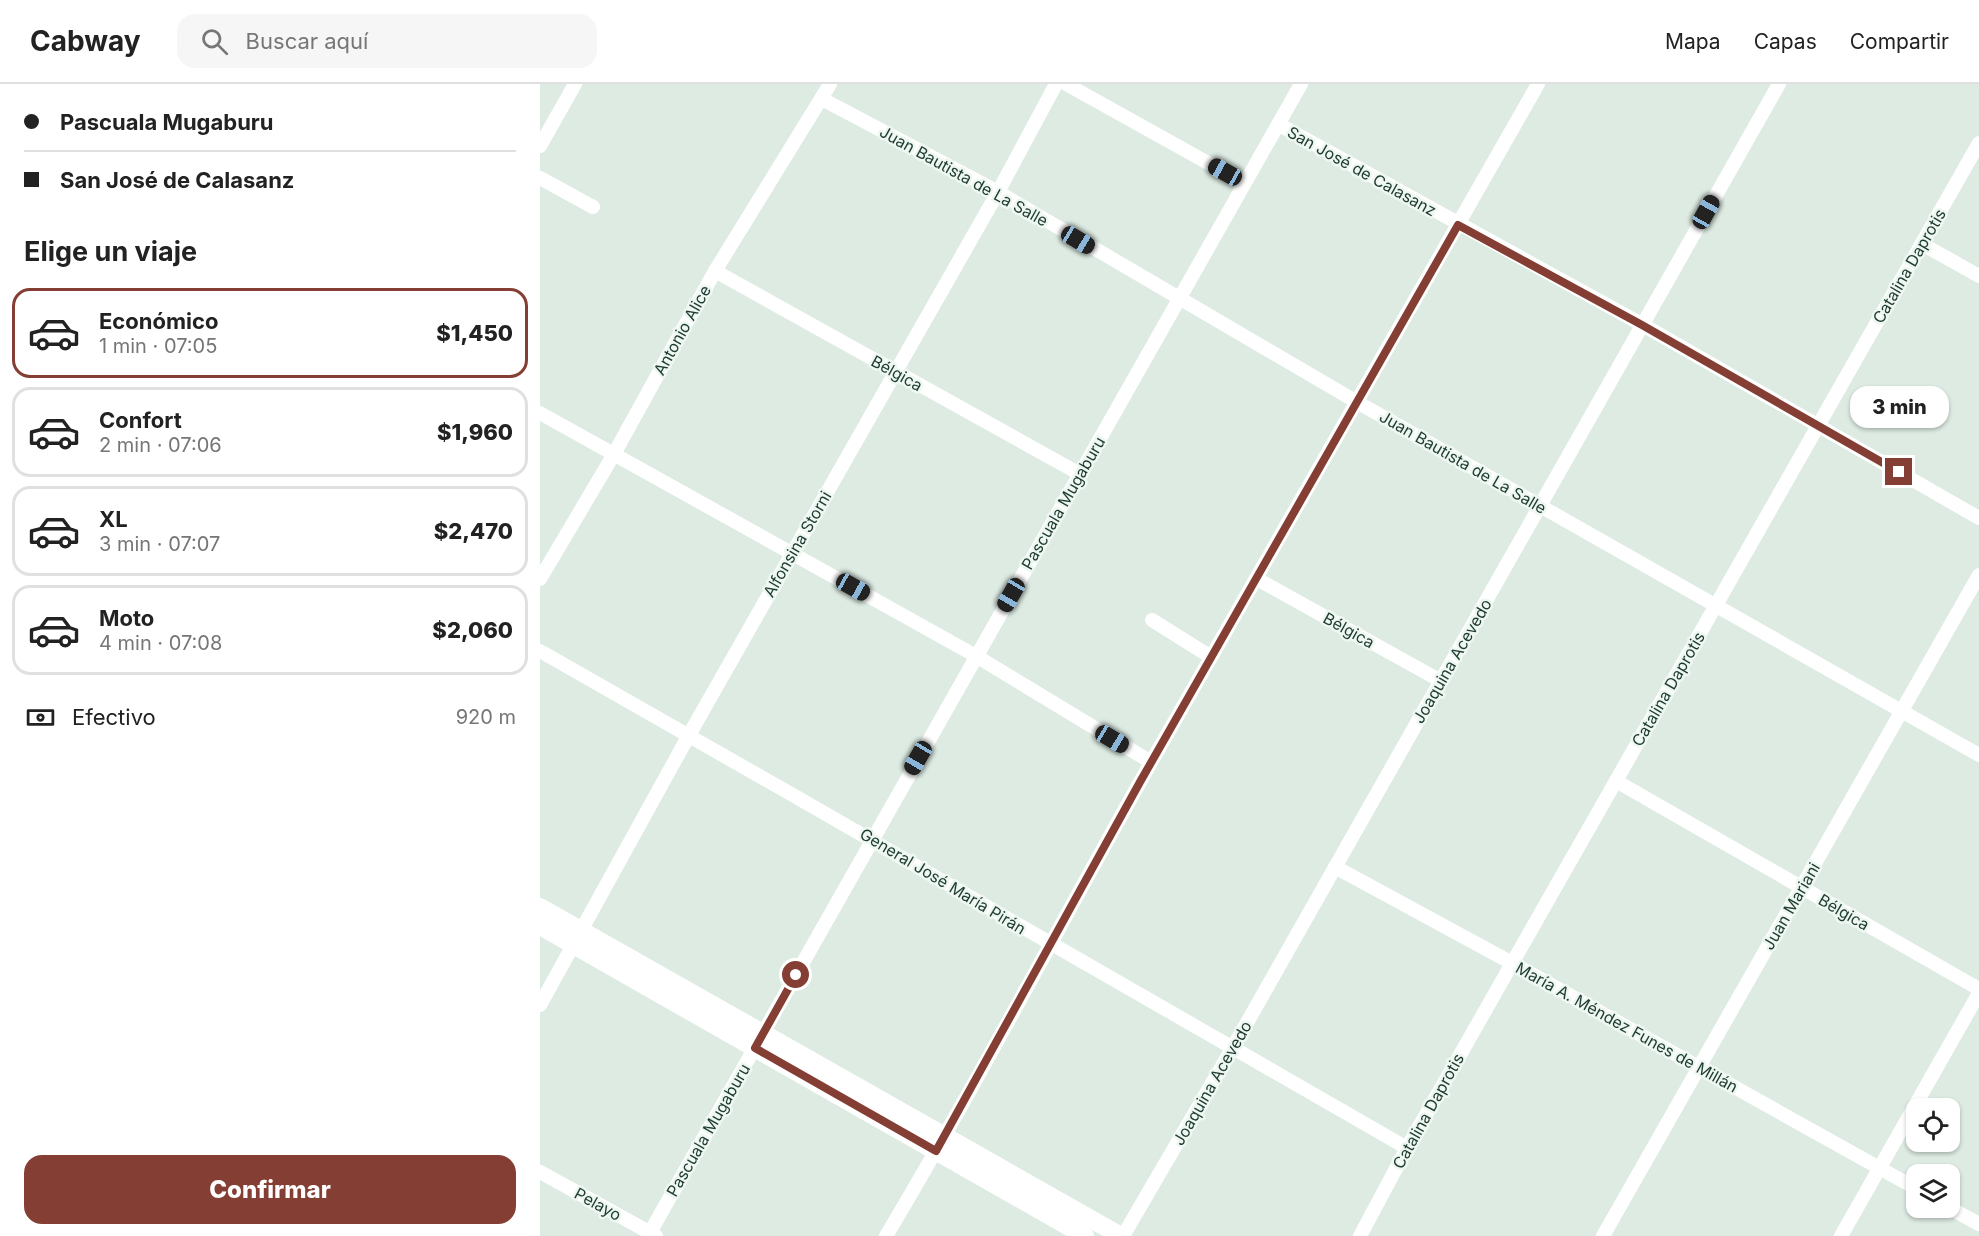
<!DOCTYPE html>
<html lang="es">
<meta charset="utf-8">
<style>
body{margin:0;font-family:Inter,sans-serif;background:#f6f6f6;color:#222;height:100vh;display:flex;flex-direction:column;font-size:22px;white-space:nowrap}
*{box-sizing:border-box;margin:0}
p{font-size:20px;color:#767676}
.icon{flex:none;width:33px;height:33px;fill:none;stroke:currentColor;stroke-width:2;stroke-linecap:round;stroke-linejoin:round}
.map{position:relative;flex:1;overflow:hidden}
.panel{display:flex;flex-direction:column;background:#fff;width:540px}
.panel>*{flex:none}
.hud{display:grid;align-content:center;height:132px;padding:0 24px;background:#fff}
.tools{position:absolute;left:1366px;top:1014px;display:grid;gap:12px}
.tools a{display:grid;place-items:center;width:54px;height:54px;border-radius:12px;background:#fff;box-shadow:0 2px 4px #0004;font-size:30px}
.end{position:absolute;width:27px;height:27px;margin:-14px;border:8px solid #853e33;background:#fff;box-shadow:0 0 0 3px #fff}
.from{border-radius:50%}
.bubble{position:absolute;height:42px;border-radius:18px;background:#fff;box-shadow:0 2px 4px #0004;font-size:20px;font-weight:800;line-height:42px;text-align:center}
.car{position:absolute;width:18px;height:36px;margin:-18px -9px;border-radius:8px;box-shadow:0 0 4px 2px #0007;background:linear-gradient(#222 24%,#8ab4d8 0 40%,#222 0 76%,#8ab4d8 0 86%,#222 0)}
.hud b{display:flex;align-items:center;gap:21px;height:57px;font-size:22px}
.hud b+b{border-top:2px solid #e0e0e0}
.hud i{width:15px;height:15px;background:#222}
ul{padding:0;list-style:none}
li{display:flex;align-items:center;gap:18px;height:90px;margin:0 12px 9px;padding:0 12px;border:3px solid #e0e0e0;border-radius:18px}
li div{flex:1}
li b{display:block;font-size:22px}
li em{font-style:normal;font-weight:800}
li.active{border-color:#853e33}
li>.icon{width:54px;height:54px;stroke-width:1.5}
h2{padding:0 24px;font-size:27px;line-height:72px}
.pay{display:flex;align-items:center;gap:15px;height:66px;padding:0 24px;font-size:22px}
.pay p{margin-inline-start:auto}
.action{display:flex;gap:12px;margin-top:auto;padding:12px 24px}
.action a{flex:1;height:69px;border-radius:18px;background:#853e33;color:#fff;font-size:24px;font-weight:800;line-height:69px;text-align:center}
header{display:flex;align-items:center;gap:36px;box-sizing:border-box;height:84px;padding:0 30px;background:#fff;border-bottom:2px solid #e0e0e0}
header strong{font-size:28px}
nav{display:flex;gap:33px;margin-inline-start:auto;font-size:21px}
.search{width:420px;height:54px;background:#f6f6f6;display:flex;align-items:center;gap:15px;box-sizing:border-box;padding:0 21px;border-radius:18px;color:#767676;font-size:22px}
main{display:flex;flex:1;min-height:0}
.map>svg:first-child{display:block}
</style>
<header>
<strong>Cabway</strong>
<div class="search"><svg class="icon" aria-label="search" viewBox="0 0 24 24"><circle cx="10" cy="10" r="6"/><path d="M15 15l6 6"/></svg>Buscar aquí</div>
<nav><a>Mapa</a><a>Capas</a><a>Compartir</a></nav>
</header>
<main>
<section class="panel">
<div class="hud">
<b><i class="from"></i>Pascuala Mugaburu</b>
<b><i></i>San José de Calasanz</b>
</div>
<h2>Elige un viaje</h2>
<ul>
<li class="active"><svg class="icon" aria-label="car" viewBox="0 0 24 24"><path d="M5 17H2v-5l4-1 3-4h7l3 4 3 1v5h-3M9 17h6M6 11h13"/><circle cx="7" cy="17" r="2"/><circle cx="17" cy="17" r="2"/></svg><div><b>Económico</b><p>1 min · 07:05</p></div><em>$1,450</em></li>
<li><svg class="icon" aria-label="car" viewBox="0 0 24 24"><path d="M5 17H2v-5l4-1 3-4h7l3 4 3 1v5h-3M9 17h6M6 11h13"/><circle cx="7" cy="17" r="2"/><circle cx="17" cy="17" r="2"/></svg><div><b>Confort</b><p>2 min · 07:06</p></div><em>$1,960</em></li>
<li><svg class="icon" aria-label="car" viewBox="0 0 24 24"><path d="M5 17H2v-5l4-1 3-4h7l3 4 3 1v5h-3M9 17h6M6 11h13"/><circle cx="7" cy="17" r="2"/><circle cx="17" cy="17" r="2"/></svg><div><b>XL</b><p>3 min · 07:07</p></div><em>$2,470</em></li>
<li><svg class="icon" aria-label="car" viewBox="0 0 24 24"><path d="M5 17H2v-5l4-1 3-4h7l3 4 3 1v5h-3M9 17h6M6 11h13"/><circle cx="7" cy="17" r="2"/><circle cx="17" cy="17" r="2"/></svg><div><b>Moto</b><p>4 min · 07:08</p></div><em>$2,060</em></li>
</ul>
<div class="pay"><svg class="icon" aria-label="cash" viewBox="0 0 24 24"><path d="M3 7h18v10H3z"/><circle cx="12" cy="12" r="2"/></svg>Efectivo<p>920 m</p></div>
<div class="action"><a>Confirmar</a></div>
</section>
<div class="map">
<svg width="1439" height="1152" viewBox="0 0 1439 1152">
<rect width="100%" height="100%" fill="#ddebe3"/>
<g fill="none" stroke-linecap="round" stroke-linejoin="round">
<g stroke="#fff" stroke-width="14">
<polyline points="526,0 704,99"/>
<polyline points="282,15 458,108 817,318 1439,671"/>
<polyline points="738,40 1103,241 1439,434"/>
<polyline points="0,62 35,0"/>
<polyline points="0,94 53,123"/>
<polyline points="1382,160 1439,192"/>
<polyline points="175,187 540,390"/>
<polyline points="0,329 436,572 611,678"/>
<polyline points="0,495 74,370 175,187 290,0"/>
<polyline points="717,495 901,597"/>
<polyline points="612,536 671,573"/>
<path d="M0,567c290,164 578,332 867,497"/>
<polyline points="1076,697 1439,905"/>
<polyline points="795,783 972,879 1377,1105"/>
<polyline points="0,921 149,651 458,108 516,0"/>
<polyline points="0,1088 116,1152"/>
<polyline points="1410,1124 1439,1140"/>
<polyline points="108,1152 761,0"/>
<path d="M346,1152c92,-154 175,-314 263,-470 129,-228 260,-454 389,-682"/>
<polyline points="583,1152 696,958 1239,0"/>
<polyline points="820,1152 867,1064 1439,59"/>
<polyline points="1063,1152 1439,491"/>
<polyline points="1301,1152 1439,909"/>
</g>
<g stroke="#fff" stroke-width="18">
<polyline points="0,823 581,1152"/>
<polyline points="0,842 545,1152"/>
</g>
</g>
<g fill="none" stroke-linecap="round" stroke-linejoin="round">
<polyline stroke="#853e33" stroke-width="8" points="256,891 215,964 396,1067 600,698 918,141 1102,241 1359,388"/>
</g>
<g text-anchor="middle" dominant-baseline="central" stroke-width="5" stroke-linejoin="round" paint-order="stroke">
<g font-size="16" fill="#1d3b30" stroke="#eef7f1">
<text transform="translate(822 87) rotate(29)">San José de Calasanz</text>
<text transform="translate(424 92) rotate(29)">Juan Bautista de La Salle</text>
<text transform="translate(1369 182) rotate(-60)">Catalina Daprotis</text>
<text transform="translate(142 246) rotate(-61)">Antonio Alice</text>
<text transform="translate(357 289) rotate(29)">Bélgica</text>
<text transform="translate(923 378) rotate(30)">Juan Bautista de La Salle</text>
<text transform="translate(523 419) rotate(-60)">Pascuala Mugaburu</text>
<text transform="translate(257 460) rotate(-60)">Alfonsina Storni</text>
<text transform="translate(809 546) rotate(29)">Bélgica</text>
<text transform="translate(912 577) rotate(-60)">Joaquina Acevedo</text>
<text transform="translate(1128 605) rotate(-60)">Catalina Daprotis</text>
<text transform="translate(403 797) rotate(31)">General José María Pirán</text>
<text transform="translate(1251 822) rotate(-60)">Juan Mariani</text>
<text transform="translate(1304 828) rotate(30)">Bélgica</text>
<text transform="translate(1087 943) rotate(29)">María A. Méndez Funes de Millán</text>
<text transform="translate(672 999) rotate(-60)">Joaquina Acevedo</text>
<text transform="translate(888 1027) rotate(-61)">Catalina Daprotis</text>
<text transform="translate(168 1046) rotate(-60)">Pascuala Mugaburu</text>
<text transform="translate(58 1120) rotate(29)">Pelayo</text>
</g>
</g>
</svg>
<div class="tools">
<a><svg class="icon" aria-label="locate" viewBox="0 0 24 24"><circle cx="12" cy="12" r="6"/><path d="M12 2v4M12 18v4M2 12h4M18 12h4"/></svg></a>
<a><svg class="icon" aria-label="layers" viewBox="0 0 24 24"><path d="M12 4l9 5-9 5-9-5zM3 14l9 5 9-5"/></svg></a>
</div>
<i class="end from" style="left:256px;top:891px"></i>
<i class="end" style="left:1359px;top:388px"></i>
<div class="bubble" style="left:1310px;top:302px;width:99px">3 min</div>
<i class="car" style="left:685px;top:88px;rotate:299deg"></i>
<i class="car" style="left:1166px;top:128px;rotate:29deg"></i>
<i class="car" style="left:538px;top:156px;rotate:121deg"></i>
<i class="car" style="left:313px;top:503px;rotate:119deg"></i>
<i class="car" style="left:471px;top:511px;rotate:210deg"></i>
<i class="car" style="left:572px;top:655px;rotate:121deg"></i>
<i class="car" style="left:378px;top:674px;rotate:210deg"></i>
</div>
</main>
